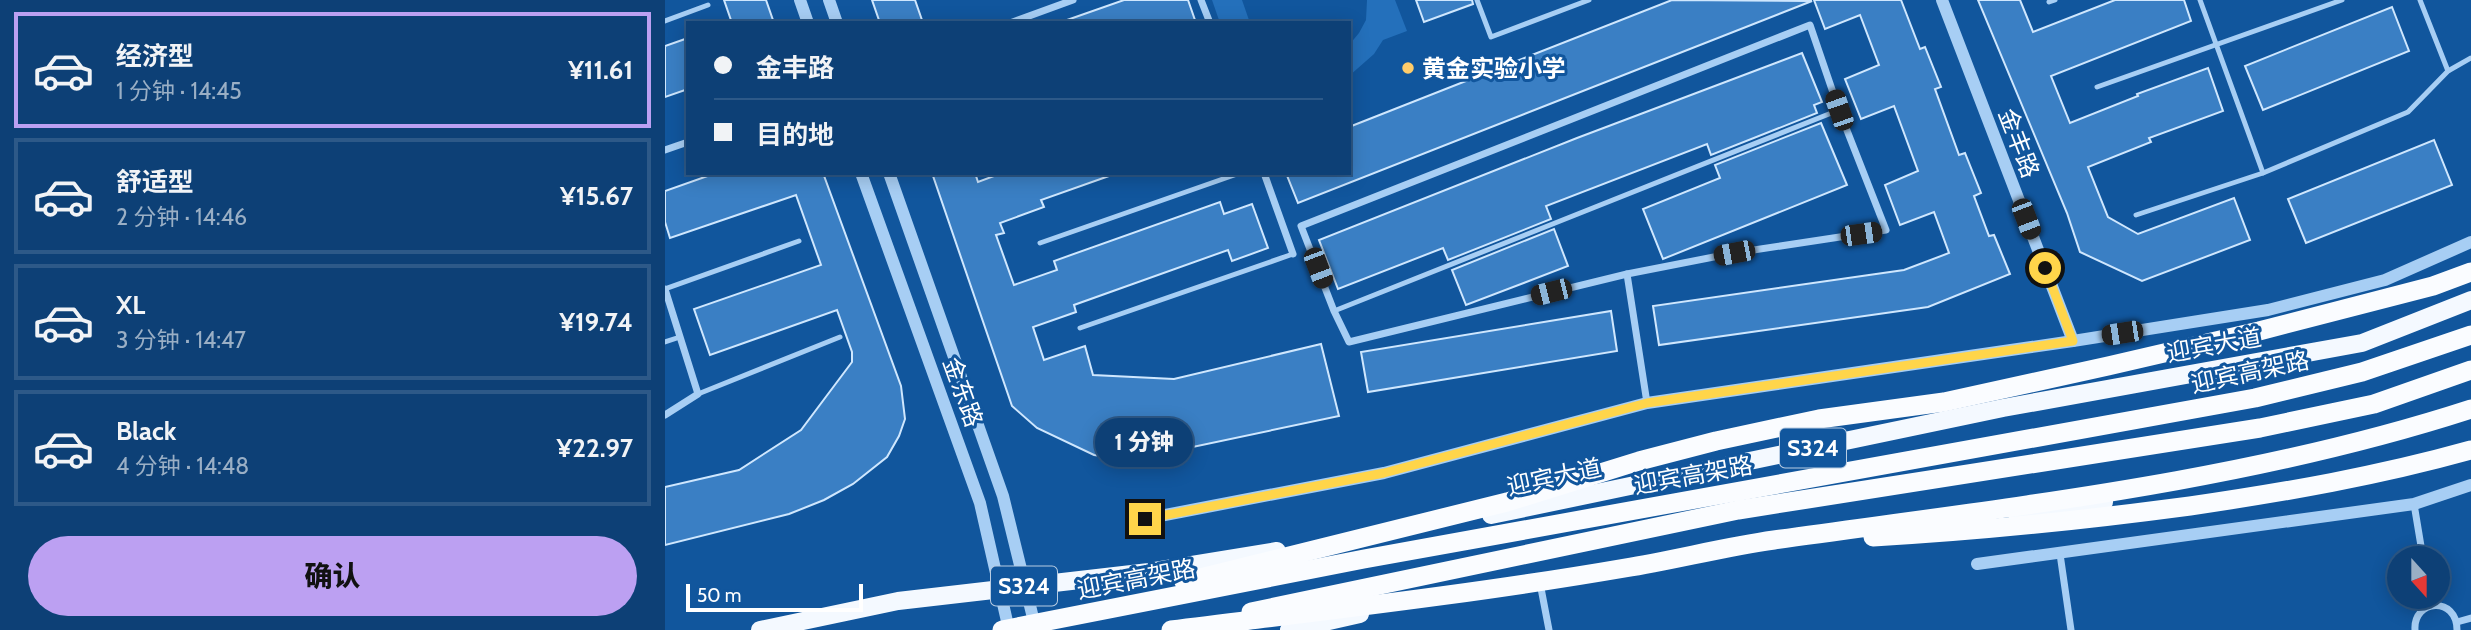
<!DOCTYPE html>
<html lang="zh">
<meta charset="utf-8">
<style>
body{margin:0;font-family:Cabin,"Noto Sans SC",sans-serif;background:#16477b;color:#f1f3f6;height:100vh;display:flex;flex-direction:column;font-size:26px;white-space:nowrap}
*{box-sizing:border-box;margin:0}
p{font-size:23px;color:#9aafc5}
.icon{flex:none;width:38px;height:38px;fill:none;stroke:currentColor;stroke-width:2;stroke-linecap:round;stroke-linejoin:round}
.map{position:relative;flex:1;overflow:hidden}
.sheet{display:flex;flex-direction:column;background:#0d4076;width:665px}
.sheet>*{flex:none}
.banner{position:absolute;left:21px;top:21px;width:665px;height:154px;border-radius:0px;box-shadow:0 4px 18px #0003,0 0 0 2px #2d5988;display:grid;align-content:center;height:154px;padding:0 28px;background:#0d4076}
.needle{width:46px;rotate:159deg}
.buttons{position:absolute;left:1722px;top:546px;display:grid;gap:14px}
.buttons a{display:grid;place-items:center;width:63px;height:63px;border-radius:50%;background:#0d4076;box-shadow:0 4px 18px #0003,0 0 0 2px #2d5988;font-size:35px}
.scale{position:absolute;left:21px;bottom:18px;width:177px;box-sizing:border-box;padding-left:7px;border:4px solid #fff;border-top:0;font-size:19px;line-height:24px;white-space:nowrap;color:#fff;-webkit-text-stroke:5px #11569d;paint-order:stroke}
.end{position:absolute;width:32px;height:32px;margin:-16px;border:9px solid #ffd54a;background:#111;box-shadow:0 0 0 4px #111}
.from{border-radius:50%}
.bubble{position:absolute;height:49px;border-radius:24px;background:#0d4076;box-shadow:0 4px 18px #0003,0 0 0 2px #2d5988;font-size:23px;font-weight:800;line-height:49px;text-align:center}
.car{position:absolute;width:21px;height:42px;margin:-21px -10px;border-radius:9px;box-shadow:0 0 5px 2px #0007;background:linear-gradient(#222 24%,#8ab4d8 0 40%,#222 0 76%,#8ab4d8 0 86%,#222 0)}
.banner b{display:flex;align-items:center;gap:24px;height:66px;font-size:26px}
.banner b+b{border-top:2px solid #2d5988}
.banner i{width:18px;height:18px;background:#f1f3f6}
ul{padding:12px 0 0;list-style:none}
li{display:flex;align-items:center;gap:21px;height:116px;margin:0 14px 10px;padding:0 14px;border:4px solid #2d5988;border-radius:0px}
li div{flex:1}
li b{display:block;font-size:26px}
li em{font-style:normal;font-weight:800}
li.current{border-color:#bca0f2}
li>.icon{width:63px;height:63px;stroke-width:1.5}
.button{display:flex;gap:14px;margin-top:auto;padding:14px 28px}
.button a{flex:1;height:80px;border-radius:42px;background:#bca0f2;color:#111;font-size:28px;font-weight:800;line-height:80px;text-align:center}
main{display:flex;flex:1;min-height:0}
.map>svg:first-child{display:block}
</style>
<main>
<section class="sheet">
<ul>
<li class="current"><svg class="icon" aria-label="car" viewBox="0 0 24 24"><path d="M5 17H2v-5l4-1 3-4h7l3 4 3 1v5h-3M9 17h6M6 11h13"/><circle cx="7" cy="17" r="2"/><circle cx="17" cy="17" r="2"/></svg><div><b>经济型</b><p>1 分钟 · 14:45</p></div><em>¥11.61</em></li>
<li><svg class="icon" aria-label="car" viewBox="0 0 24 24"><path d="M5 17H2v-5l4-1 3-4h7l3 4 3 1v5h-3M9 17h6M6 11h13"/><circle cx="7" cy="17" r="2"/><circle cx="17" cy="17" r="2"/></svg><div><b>舒适型</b><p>2 分钟 · 14:46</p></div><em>¥15.67</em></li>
<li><svg class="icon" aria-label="car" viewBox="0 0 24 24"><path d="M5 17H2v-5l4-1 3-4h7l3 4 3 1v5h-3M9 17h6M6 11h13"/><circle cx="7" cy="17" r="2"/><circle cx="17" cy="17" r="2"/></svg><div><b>XL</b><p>3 分钟 · 14:47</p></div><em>¥19.74</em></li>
<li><svg class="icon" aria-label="car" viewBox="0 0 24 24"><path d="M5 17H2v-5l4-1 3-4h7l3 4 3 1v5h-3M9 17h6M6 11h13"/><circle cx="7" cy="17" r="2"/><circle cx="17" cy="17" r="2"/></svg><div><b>Black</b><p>4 分钟 · 14:48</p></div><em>¥22.97</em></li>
</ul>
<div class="button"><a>确认</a></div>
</section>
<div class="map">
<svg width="1806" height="630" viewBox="0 0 1806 630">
<rect width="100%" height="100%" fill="#11569d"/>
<g fill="#2470bb">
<polygon points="547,0 577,0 585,23 555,23"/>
<polygon points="702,0 730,0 742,31 718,40 709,54 684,76 684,45 694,33 701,20"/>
</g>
<g fill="#3a7fc4" stroke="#cfe7fe" stroke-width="2">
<polygon points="59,0 101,0 109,23 67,23"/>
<polygon points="207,0 250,0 258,23 215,23"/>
<polygon points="459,0 523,0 531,23 402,23 402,20"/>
<polygon points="751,0 807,0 808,4 759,22"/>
<polygon points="1007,0 1147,1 633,203 621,173 684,173 684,127"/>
<polygon points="1149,0 1236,0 1255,49 1260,47 1276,87 1270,89 1294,155 1300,153 1316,193 1309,196 1324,236 1329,235 1345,274 1263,307 994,345 988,306 1239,270 1284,253 1269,212 1235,225 1220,185 1253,171 1229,106 1196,119 1180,79 1214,65 1195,15 1160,29"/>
<polygon points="1313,0 1355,0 1368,32 1450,0 1519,0 1526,21 1386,76 1405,123 1473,96 1472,94 1543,68 1558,111 1484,138 1486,142 1423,167 1443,217 1473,234 1569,198 1585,240 1477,281 1415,252 1402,213"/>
<polygon points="1727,7 1744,51 1598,110 1580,66"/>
<polygon points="23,38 23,89 0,97 0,46"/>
<polygon points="1137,53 1157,102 1149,105 1152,113 1046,155 1042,144 881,206 886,219 783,260 778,248 673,289 654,240 912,138"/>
<polygon points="1156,123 1182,185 998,259 978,209 1055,178 1050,165"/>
<polygon points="1769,140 1787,185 1641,243 1623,199"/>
<polygon points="51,173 158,173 236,386 240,419 234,436 222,457 188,484 159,500 124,514 0,545 0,487 74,470 136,430 187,362 187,352 172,310 45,355 29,309 156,265 131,195 5,238 0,222 0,191"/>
<polygon points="267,173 310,173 313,182 337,173 444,173 444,176 376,200 379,207 335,223 339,233 331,235 349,285 392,270 389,261 555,202 559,214 587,204 603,248 567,261 563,250 409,305 411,312 368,327 379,360 420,346 428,375 509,379 656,344 674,416 466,460 429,455 372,428 347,406"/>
<polygon points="889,229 903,266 801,305 787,270"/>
<polygon points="946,311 952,351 703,392 696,352"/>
</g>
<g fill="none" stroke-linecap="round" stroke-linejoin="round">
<g stroke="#a7cef4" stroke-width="5">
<polyline points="812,0 826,37 924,0"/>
<polyline points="1535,0 1598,173"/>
<polyline points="1755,0 1783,71"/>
<polyline points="1384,2 1390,0"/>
<polyline points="0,21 43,5"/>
<polyline points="1432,87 1677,0"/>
<polyline points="1471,215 1598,173 1743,112 1783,71 1806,58"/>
<polyline points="375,243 575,173"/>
<polyline points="0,289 134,241"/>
<polyline points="669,311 1174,110"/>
<polyline points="415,328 628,254"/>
<polyline points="0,342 15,337"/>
<polyline points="33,394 175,337"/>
</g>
<g stroke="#a7cef4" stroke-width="7">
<polyline points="536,0 545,23"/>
<polyline points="345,23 408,0"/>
<polygon points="1145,25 1174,110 1221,230 1069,253 962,274 684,342 669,311 636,226"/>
<polyline points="0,150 23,142"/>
<polyline points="599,173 628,254"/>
<polyline points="962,274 982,403"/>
<polyline points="0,289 33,394 0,415"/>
<polyline points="1749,504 1758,558"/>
<polyline points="1395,554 1406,630"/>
<polyline points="875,583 884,630"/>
<polyline points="1792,622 1806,618"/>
<path d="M1750,630c-2,-31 42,-34 42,0"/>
</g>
<g stroke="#a7cef4" stroke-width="12">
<polyline points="135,0 143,23"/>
<polyline points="164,0 172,23"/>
<polyline points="1277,0 1408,341"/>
<polyline points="196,173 315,503 344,630"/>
<polyline points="224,173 338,496 371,630"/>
<polyline points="479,519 719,473 982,403 1408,341 1603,310 1720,280 1806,242"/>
<polyline points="1312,564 1749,504 1806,485"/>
</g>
<g stroke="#f4f9ff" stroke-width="18">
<polyline points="826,515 1338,408 1697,343 1806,300"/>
<polyline points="1353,518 1439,502"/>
<polyline points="95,630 233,601 484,572 612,551"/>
<polyline points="624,630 695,614"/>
</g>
<polyline stroke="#fafcff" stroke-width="19" points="586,612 1073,510 1595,428 1709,404 1806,370"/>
<g stroke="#fafcff" stroke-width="19">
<path d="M1208,537c107,-6 212,-17 317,-31 96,-14 188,-30 281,-56"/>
<polyline points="519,582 842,502 974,461 1051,441 1154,419 1279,402 1443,366 1594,331 1768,286 1806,272"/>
<polyline points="337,630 699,559 1590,398 1697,372 1806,335"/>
<path d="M506,630c151,-19 303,-36 454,-62 50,-8 99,-21 149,-28 234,-33 472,-58 697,-131"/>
</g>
</g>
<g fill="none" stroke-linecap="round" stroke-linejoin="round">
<polyline stroke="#ffd54a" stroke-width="9" points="480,519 719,473 982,403 1408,341 1380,268"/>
</g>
<circle fill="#ffcc6a" stroke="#11569d" stroke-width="2.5" cx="743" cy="68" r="7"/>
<g text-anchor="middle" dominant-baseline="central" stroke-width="6" stroke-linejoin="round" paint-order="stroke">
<g fill="#11569d" stroke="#b8cce2" stroke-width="2">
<rect x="1115" y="428.5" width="66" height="39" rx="5"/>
<rect x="326" y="566.5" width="66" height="39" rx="5"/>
</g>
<g font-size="23" font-weight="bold" fill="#fff">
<text x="1148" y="448">S324</text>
<text x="359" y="586">S324</text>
</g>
<g font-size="24" font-weight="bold" fill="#fff" stroke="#11569d" text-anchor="start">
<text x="757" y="68">黄金实验小学</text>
</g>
<g font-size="24" fill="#fff" stroke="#11569d">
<text transform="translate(1354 143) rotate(69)">金丰路</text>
<text transform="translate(1549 345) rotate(-10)">迎宾大道</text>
<text transform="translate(1585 372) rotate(-12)">迎宾高架路</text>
<text transform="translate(298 392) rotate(70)">金东路</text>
<text transform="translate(1028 475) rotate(-10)">迎宾高架路</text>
<text transform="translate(889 477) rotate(-12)">迎宾大道</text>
<text transform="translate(471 579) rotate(-11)">迎宾高架路</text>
</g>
</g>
</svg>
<div class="buttons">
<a><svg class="needle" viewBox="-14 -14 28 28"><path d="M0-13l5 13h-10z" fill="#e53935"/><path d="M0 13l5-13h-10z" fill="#9aafc5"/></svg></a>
</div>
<div class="scale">50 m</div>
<i class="end from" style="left:1380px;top:268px"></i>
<i class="end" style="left:480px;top:519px"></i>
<div class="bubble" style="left:430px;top:418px;width:98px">1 分钟</div>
<i class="car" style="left:1174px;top:110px;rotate:341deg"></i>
<i class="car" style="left:1361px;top:219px;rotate:159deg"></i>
<i class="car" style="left:1196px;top:234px;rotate:82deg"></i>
<i class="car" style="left:1069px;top:253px;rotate:259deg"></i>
<i class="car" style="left:653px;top:268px;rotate:159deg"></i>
<i class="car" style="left:886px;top:292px;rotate:256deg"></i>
<i class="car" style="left:1457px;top:333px;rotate:261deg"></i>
<div class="banner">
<b><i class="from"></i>金丰路</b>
<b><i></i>目的地</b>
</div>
</div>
</main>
